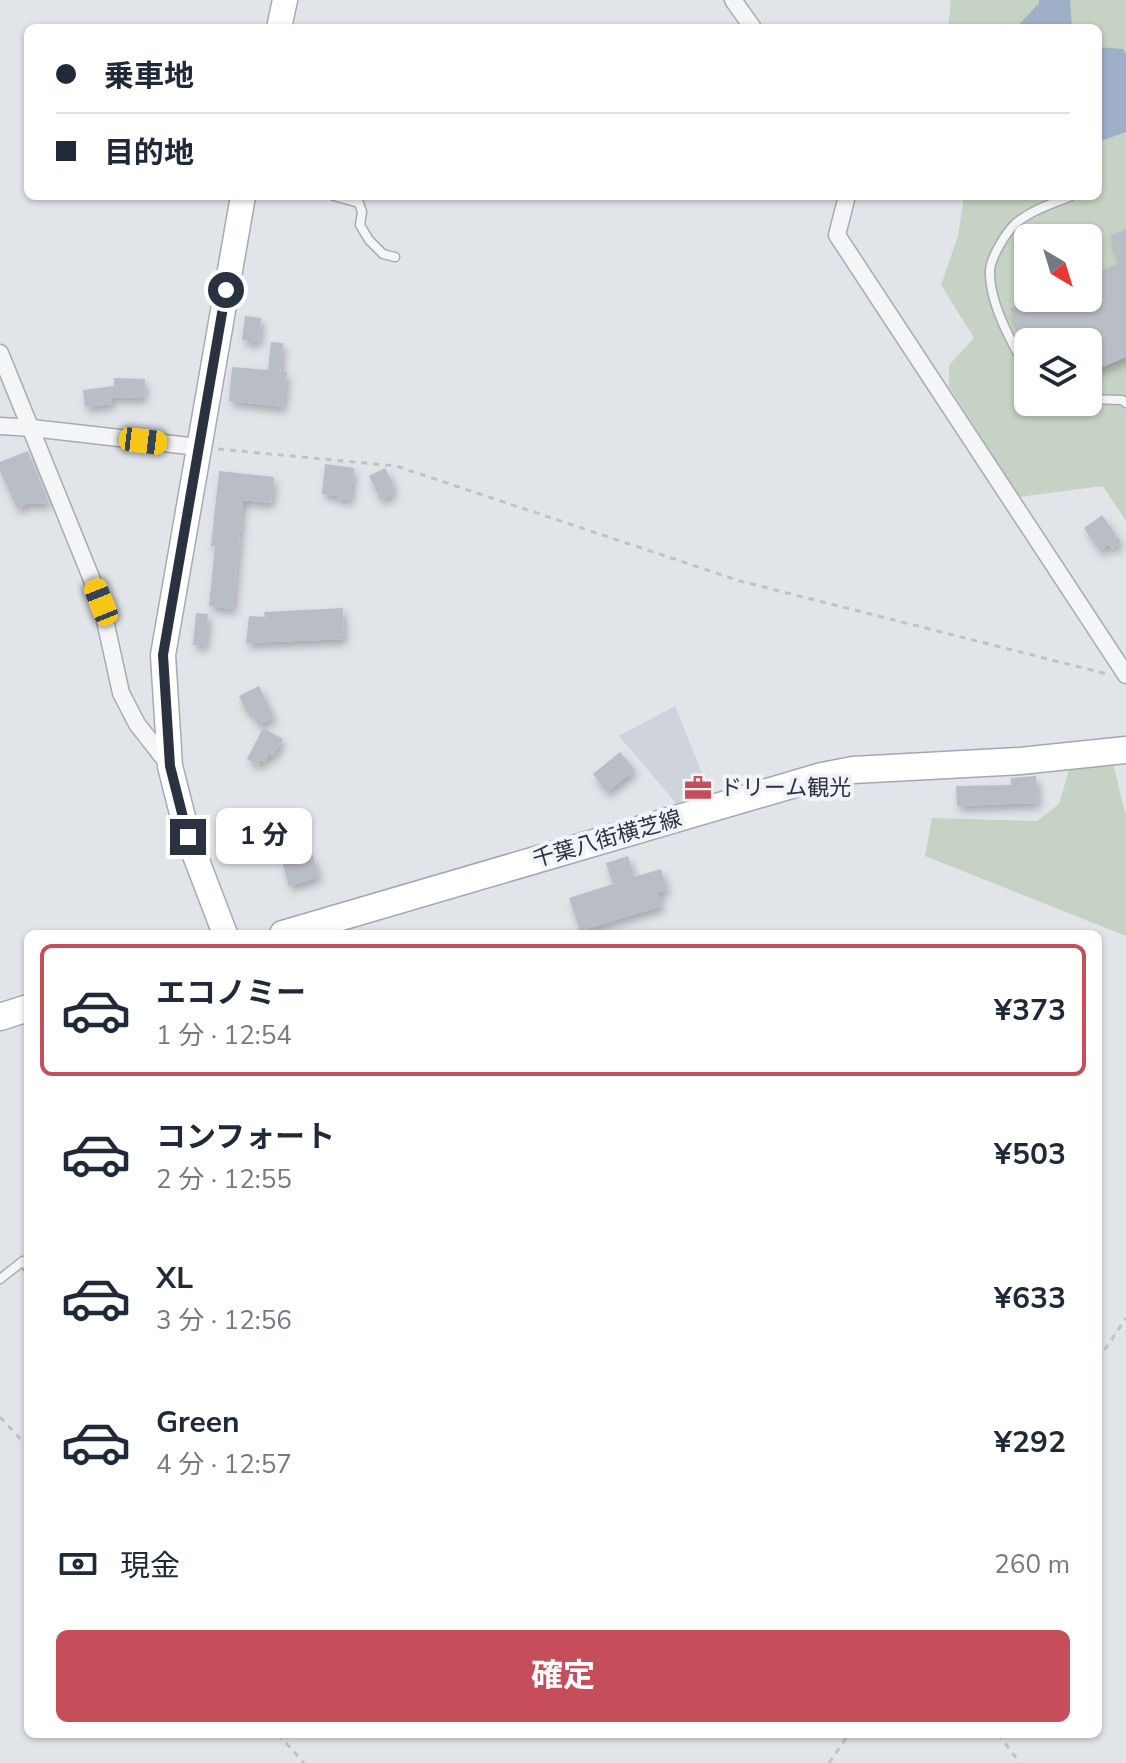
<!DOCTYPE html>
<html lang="ja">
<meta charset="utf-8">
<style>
body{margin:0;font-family:"Nunito Sans","Noto Sans JP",sans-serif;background:#f2f2f3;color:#1f2937;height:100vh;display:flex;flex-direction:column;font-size:30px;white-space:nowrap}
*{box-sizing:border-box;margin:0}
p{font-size:26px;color:#747a83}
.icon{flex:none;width:44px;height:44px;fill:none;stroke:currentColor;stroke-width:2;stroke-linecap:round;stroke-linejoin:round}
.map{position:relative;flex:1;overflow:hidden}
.drawer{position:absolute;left:24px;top:930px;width:1078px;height:808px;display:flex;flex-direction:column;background:#fff;border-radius:12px;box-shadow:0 2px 6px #0004}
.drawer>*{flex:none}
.top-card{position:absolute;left:24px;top:24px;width:1078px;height:176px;border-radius:12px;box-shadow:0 2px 6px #0004;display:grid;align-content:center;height:176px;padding:0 32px;background:#fff}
.needle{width:52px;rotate:142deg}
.controls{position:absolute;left:1014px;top:224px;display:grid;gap:16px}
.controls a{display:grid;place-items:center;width:88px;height:88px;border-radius:12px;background:#fff;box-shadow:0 2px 6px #0004;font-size:40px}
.end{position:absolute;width:36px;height:36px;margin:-18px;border:10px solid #2a3140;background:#fff;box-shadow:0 0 0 4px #fff}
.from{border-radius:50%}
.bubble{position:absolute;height:56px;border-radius:12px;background:#fff;box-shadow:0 2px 6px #0004;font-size:26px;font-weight:700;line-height:56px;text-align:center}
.car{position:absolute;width:24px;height:48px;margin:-24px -12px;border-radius:10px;box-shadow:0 0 6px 2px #0007;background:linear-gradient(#f5c518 24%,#345 0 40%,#f5c518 0 76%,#345 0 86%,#f5c518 0)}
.top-card b{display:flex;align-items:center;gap:28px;height:76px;font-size:30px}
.top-card b+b{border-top:2px solid #e0e1e3}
.top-card i{width:20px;height:20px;background:#1f2937}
ul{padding:14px 0 0;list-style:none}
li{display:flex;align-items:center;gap:24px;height:132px;margin:0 16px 12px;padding:0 16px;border:4px solid transparent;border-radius:12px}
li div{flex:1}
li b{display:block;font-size:30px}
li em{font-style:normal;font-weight:700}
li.active{border-color:#c64e5b}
li>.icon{width:72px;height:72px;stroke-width:1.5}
.pay{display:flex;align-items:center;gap:20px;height:88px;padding:0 32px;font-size:30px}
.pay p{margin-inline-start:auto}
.primary-button{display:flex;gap:16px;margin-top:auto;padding:16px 32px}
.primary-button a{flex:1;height:92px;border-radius:12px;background:#c64e5b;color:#fff;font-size:32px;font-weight:700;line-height:92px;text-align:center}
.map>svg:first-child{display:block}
</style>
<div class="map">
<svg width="1126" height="1763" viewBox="0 0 1126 1763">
<defs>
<filter id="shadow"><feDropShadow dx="3" dy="5.5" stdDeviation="4" flood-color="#0004"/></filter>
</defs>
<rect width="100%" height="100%" fill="#e1e4e9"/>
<polygon fill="#cfd3db" points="675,706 712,798 680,808 619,736"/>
<g fill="#c6d2c3" fill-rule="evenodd">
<path d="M951,0h175v521l-23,-35 -84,11 -70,-110v-22l25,-27 -33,-53 17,-49 6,-40h134v-168h-150zM1028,238h60v60h-60zM1028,342h60v60h-60z"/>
<polygon points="1113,763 1126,817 1126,936 925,856 932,818 1037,821 1059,804 1069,770"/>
</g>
<g fill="#9eb0c7">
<polygon points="1039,0 1070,0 1072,28 1016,28 1039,3"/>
<polygon points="1098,47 1123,49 1126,54 1126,132 1098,142"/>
</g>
<g fill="#b9bdc5" filter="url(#shadow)">
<polygon points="1126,229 1126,357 1088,373 1088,342 1024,342 1010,309 1037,298 1088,298 1088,277 1121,262 1110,236"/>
<polygon points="245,316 261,318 259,342 242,340"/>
<polygon points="271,342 283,343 280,372 287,372 283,407 229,401 232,367 268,370"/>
<polygon points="114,378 145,379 144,398 111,397 112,404 85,407 83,390 114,386"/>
<polygon points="28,451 49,504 27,503 18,510 0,471 0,462"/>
<polygon points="325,464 354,468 350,500 337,499 338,496 322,494"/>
<polygon points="385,468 394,486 391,488 394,494 381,500 369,476"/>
<polygon points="219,471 274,477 271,503 243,500 233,609 209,606 215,546 211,546"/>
<polygon points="1102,515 1121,542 1112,549 1109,544 1100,551 1084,528"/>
<polygon points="343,608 344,639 246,643 249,616 265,617 264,612"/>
<polygon points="196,613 208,614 205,646 193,645"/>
<polygon points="259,686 274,718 258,725 251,711 247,713 239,696"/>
<polygon points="263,728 283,739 273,756 269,754 265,762 261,760 258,765 247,759"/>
<polygon points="620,752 635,770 607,792 593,774"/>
<polygon points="1036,776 1038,803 957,806 956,786 1011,785 1011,778"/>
<polygon points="312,853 319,877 289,886 282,862"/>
<polygon points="628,856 634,877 661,869 667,890 658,893 662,906 580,931 569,898 613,884 606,863"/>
</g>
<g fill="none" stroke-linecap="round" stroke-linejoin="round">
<g stroke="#a6abb3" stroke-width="11">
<g id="lane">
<polyline points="334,196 359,203 362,212 360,225 369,240 383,254 395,257"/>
<path d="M1028,372c-15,-27 -38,-67 -38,-99 -1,-13 15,-39 25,-49 16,-14 37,-20 56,-28"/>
<polyline points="1088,399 1122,400 1126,403"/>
<polyline points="0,1279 23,1261 28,1268"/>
</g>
</g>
<g stroke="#a6abb3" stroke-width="19">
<g id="street">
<polyline points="733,0 753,28"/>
<polyline points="847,196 837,235 1126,675"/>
<polyline points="0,353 101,602 121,693 137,724 169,765"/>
<polyline points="0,426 32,428 198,447"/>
</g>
</g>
<g stroke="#a6abb3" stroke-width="27">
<g id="secondary">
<polyline points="279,28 285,0"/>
<polyline points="225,934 188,837 170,766 163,655 243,196"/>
</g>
</g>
<g stroke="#a1a8b4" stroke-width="29">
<g id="primary">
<polyline points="283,934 822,776 853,770 1020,761 1126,750"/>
<polyline points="0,1017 28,1008"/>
</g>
</g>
<g stroke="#bfc2c7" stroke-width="3" stroke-dasharray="6 6" stroke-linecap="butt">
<polyline points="218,449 396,466 740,581 1107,674"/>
<polyline points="1098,1360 1126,1318"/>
<polyline points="0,1417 28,1447"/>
<polyline points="278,1734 304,1763"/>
<polyline points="998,1734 1020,1763"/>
<polyline points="829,1763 849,1734"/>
</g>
<use href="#lane" stroke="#f4f5f7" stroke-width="8"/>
<use href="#street" stroke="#f4f5f7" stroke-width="16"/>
<use href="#secondary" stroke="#fff" stroke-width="24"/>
<use href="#primary" stroke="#fff" stroke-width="26"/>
</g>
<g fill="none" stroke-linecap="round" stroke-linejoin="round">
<polyline stroke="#2a3140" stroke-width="10" points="188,837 170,766 163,655 226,290"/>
</g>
<defs>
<g id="office-bare" transform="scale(2.16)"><path d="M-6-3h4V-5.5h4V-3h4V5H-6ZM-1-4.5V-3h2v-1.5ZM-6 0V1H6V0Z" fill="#c64e5b" stroke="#f1f3f6" stroke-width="2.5" paint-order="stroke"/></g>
</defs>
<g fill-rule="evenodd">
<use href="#office-bare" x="698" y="788"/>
</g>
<g text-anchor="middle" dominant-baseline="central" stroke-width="8" stroke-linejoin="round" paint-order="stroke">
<g font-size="22" fill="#2a3140" stroke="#f1f3f6" text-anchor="start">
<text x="720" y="788">ドリーム観光</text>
</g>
<g font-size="22" fill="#2a3140" stroke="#f1f3f6">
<text transform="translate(607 839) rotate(-16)">千葉八街横芝線</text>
</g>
</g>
</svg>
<div class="controls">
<a><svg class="needle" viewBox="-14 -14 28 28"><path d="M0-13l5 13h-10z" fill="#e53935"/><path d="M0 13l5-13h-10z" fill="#747a83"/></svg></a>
<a><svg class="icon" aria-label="layers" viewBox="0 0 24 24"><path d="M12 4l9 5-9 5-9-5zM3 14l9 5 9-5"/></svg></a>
</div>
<i class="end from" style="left:226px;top:290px"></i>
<i class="end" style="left:188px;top:837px"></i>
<div class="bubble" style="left:216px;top:808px;width:96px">1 分</div>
<i class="car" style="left:143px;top:441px;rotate:97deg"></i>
<i class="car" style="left:101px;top:602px;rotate:338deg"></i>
<div class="top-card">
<b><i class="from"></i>乗車地</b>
<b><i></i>目的地</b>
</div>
<section class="drawer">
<ul>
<li class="active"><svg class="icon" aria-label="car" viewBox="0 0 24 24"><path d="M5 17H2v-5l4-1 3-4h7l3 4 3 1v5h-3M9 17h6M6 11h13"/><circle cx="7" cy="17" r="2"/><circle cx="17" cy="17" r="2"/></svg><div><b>エコノミー</b><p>1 分 · 12:54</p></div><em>¥373</em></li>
<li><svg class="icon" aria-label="car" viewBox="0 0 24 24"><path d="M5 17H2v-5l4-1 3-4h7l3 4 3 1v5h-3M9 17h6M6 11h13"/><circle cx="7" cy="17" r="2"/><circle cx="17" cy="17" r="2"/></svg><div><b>コンフォート</b><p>2 分 · 12:55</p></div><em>¥503</em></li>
<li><svg class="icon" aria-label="car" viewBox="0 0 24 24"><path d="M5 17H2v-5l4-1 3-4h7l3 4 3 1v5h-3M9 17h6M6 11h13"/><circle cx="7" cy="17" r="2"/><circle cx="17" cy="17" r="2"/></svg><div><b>XL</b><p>3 分 · 12:56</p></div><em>¥633</em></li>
<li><svg class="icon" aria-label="car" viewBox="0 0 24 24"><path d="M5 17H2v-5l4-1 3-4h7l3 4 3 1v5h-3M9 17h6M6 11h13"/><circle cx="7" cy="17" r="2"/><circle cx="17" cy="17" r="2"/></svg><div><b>Green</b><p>4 分 · 12:57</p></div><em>¥292</em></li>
</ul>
<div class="pay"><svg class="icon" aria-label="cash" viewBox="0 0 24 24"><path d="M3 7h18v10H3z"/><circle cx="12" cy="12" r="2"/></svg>現金<p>260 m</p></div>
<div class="primary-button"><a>確定</a></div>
</section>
</div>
